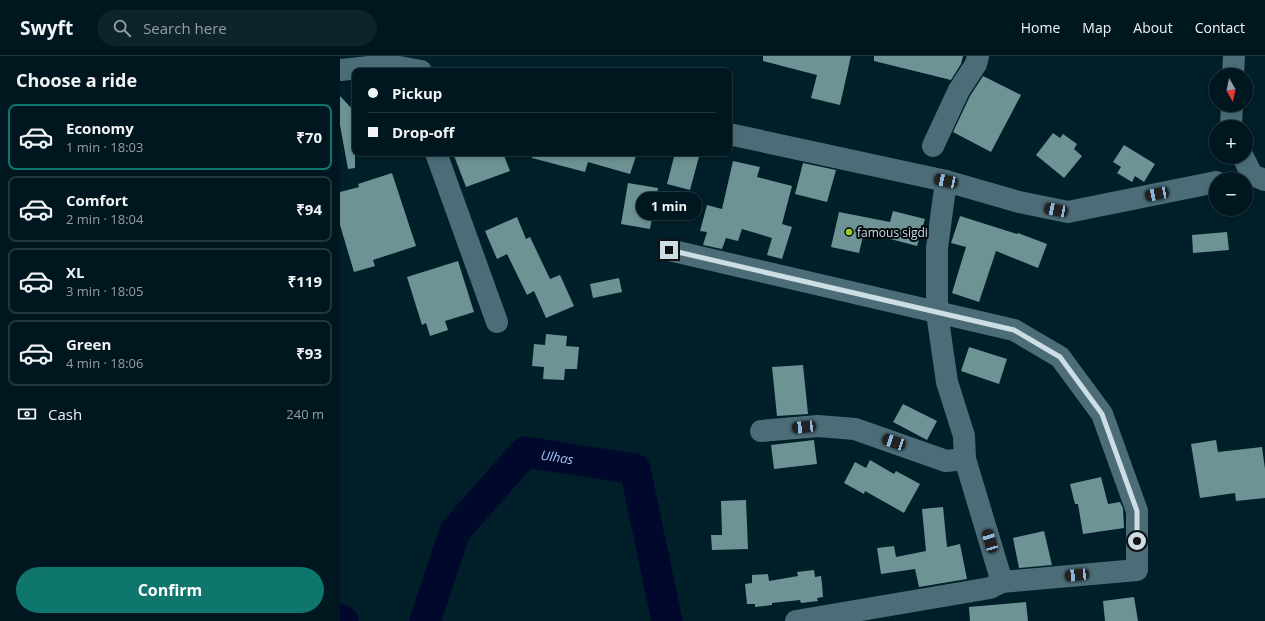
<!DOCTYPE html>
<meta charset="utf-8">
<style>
body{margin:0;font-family:"Open Sans",sans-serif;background:#0e242c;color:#f1f3f6;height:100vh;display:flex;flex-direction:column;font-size:15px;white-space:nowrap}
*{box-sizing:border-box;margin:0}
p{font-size:13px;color:#959fa4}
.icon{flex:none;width:22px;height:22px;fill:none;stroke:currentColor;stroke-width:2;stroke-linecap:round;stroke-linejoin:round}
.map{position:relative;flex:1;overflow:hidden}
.drawer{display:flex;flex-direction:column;background:#00171f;width:340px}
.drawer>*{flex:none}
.guide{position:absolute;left:12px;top:12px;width:380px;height:88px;border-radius:8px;box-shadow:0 2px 6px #0003,0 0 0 1px #22363d;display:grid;align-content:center;height:88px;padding:0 16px;background:#00171f}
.needle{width:26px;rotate:171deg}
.buttons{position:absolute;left:869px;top:12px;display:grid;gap:8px}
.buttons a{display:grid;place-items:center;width:44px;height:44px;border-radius:50%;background:#00171f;box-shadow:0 2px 6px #0003,0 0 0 1px #22363d;font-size:20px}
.end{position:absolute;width:18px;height:18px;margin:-9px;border:5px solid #ccdee4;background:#111;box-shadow:0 0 0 2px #111}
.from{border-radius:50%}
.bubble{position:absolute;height:28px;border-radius:14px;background:#00171f;box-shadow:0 2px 6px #0003,0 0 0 1px #22363d;font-size:13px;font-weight:700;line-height:28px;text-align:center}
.car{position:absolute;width:12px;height:24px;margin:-12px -6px;border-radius:5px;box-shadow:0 0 3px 1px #0007;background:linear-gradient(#222 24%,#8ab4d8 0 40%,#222 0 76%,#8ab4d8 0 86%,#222 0)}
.guide b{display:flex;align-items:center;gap:14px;height:38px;font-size:15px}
.guide b+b{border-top:1px solid #22363d}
.guide i{width:10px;height:10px;background:#f1f3f6}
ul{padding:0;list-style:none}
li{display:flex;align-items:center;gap:12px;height:66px;margin:0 8px 6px;padding:0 8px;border:2px solid #22363d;border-radius:8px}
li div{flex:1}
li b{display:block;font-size:15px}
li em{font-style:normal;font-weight:700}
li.active{border-color:#0f766e}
li>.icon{width:36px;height:36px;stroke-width:1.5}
h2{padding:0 16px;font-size:18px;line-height:48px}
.pay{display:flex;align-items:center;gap:10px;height:44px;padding:0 16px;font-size:15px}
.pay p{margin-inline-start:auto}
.primary-button{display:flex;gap:8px;margin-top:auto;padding:8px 16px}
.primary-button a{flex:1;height:46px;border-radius:24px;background:#0f766e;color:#fff;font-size:16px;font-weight:700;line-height:46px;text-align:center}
header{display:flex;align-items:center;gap:24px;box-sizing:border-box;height:56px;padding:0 20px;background:#00171f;border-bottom:1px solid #22363d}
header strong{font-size:19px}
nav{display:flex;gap:22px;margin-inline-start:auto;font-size:14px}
.search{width:280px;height:36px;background:#0e242c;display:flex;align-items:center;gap:10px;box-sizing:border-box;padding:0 14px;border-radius:22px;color:#959fa4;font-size:15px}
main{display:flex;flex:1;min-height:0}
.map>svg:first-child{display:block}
</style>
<header>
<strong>Swyft</strong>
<div class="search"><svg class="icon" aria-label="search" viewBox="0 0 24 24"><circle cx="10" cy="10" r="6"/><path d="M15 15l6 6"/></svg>Search here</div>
<nav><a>Home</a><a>Map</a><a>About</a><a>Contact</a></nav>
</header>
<main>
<section class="drawer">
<h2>Choose a ride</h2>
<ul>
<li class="active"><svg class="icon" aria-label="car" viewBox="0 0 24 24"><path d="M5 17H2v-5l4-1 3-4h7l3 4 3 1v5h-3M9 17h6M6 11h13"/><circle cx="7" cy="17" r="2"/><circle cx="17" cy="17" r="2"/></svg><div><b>Economy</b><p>1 min · 18:03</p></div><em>₹70</em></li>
<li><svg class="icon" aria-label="car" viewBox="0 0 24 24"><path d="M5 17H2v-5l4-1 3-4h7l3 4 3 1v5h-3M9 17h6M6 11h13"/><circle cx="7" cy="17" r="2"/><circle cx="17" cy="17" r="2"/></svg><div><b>Comfort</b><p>2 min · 18:04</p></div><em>₹94</em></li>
<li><svg class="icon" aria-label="car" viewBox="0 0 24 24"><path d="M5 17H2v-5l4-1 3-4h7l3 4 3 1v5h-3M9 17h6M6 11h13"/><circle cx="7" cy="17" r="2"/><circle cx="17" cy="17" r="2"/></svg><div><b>XL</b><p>3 min · 18:05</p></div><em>₹119</em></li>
<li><svg class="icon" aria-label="car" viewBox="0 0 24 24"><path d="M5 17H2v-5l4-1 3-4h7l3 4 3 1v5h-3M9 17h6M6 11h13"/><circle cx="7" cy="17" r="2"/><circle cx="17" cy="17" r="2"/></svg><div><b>Green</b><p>4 min · 18:06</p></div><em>₹93</em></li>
</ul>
<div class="pay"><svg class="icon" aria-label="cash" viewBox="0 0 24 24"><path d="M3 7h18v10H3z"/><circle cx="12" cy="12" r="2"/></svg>Cash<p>240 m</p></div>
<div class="primary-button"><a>Confirm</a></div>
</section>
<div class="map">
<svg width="925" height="565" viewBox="0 0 925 565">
<rect width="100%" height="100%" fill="#001f29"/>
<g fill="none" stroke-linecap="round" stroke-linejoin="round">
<g stroke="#00082b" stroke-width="31">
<polyline points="0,563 3,565"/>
<path id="s1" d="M85,565l30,-90 70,-79 110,17 32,152"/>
</g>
</g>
<g fill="#6d9395">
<polygon points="423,0 511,0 500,49 471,42 477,19 423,5"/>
<polygon points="534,0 623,0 621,8 611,24 534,5"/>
<polygon points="643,20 681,39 651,96 613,76 630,40"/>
<polygon points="0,40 15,56 15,112 8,113 0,69"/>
<polygon points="713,77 720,82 723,78 737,88 734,93 742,100 724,122 696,99"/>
<polygon points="784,89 815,108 804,126 795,120 792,126 777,117 781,111 773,106"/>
<polygon points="113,97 163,97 170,115 126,131"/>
<polygon points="192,97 297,97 290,118 248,106 245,116 192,102"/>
<polygon points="335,97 360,97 350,134 327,128"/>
<polygon points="393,105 420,111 417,121 452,130 442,168 452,171 442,203 427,199 432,182 402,173 398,185 386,182 382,193 363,189 367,176 360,175 367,149 382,153"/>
<polygon points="463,107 496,114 487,146 455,138"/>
<polygon points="52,117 76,190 33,204 35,210 14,216 0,169 0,136 19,131 18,128"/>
<polygon points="288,127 318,132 310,173 281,168"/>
<polygon points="553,155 585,163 577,190 524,176 519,197 491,191 499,156 550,166"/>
<polygon points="620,160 677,178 678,177 707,188 698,212 656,195 639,246 612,237 626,191 611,187"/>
<polygon points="177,161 186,183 190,181 210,223 220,219 234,250 206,262 194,235 187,239 167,198 157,203 145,175"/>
<polygon points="887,176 889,194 853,197 852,179"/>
<polygon points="118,205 134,256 105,265 108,274 90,280 86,267 82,269 67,221"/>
<polygon points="279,222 282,236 253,242 250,228"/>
<polygon points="206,278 227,280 226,290 239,291 237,313 225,313 224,324 203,323 204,311 192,310 194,288 205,289"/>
<polygon points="629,291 667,303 659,328 621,315"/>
<polygon points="463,309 468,358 437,360 432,311"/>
<polygon points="563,348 597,365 587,384 553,366"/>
<polygon points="474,384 477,408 434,413 431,389"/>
<polygon points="876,384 878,396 922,391 925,413 925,442 896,445 895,437 860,442 851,388"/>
<polygon points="530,404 554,418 556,415 580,428 564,457 525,435 524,438 504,427 515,406 526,412"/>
<polygon points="761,421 768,448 780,446 783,452 784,472 743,478 738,448 735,448 730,428"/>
<polygon points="406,444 408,493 372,494 371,479 382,479 381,445"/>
<polygon points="603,451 607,491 620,488 627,523 579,531 575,513 541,518 537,492 554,490 556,501 586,495 582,453"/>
<polygon points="704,475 712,509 679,512 673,482"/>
<polygon points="474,514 475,521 481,520 482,528 483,541 477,542 478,545 461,547 460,544 432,547 432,549 415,551 415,548 407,548 405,528 412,527 412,519 428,518 429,525 458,520 457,516"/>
<polygon points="794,541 798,565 765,565 763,545"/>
<polygon points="686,546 688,565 630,565 629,551"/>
</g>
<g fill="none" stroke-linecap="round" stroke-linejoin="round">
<g stroke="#4c6d78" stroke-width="22">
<polyline points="0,14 48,9 81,15"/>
<polyline points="893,19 894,0"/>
<polyline points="891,71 892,49"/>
<polyline points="389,78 606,125"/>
<polyline points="593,90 619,34 636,8 638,0"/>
<polyline points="96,97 157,266"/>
<polyline points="903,101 912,119 925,124"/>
<polyline points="329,194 674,274 720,301 762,358 797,455 797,514 662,526 650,532 456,565"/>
<polyline points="421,375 478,370 515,373 606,405 625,403"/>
<polyline points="662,526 625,403 624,380 607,326 597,257 597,192 606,125 679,146 728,156 876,126"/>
</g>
</g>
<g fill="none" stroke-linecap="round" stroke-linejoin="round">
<polyline stroke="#ccdee4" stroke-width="5" points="329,194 674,274 720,301 762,358 797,455 797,485"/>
</g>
<circle fill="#a1c92a" stroke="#00080c" stroke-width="1.5" cx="509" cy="176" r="4"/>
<g text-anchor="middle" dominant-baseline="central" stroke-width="4" stroke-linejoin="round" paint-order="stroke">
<g font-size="12" fill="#ccdee4" stroke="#00080c" text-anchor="start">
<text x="517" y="176">famous sigdi</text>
</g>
<g font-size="13" font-style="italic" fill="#a7c7fc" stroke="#00080c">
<text stroke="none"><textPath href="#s1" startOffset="233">Ulhas</textPath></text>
</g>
</g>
</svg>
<div class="buttons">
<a><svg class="needle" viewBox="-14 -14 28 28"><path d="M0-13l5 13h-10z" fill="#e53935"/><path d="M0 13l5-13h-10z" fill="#959fa4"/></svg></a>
<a>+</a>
<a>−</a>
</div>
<i class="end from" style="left:797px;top:485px"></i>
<i class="end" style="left:329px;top:194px"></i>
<div class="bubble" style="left:296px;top:136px;width:66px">1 min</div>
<i class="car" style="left:606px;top:125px;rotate:282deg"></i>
<i class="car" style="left:817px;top:138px;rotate:259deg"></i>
<i class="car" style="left:716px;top:154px;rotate:281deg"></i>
<i class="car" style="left:464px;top:371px;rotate:265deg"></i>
<i class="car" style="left:554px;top:386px;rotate:289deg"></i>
<i class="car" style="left:650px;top:485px;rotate:343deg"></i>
<i class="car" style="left:737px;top:519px;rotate:265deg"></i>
<div class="guide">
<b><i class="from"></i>Pickup</b>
<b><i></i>Drop-off</b>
</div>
</div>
</main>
